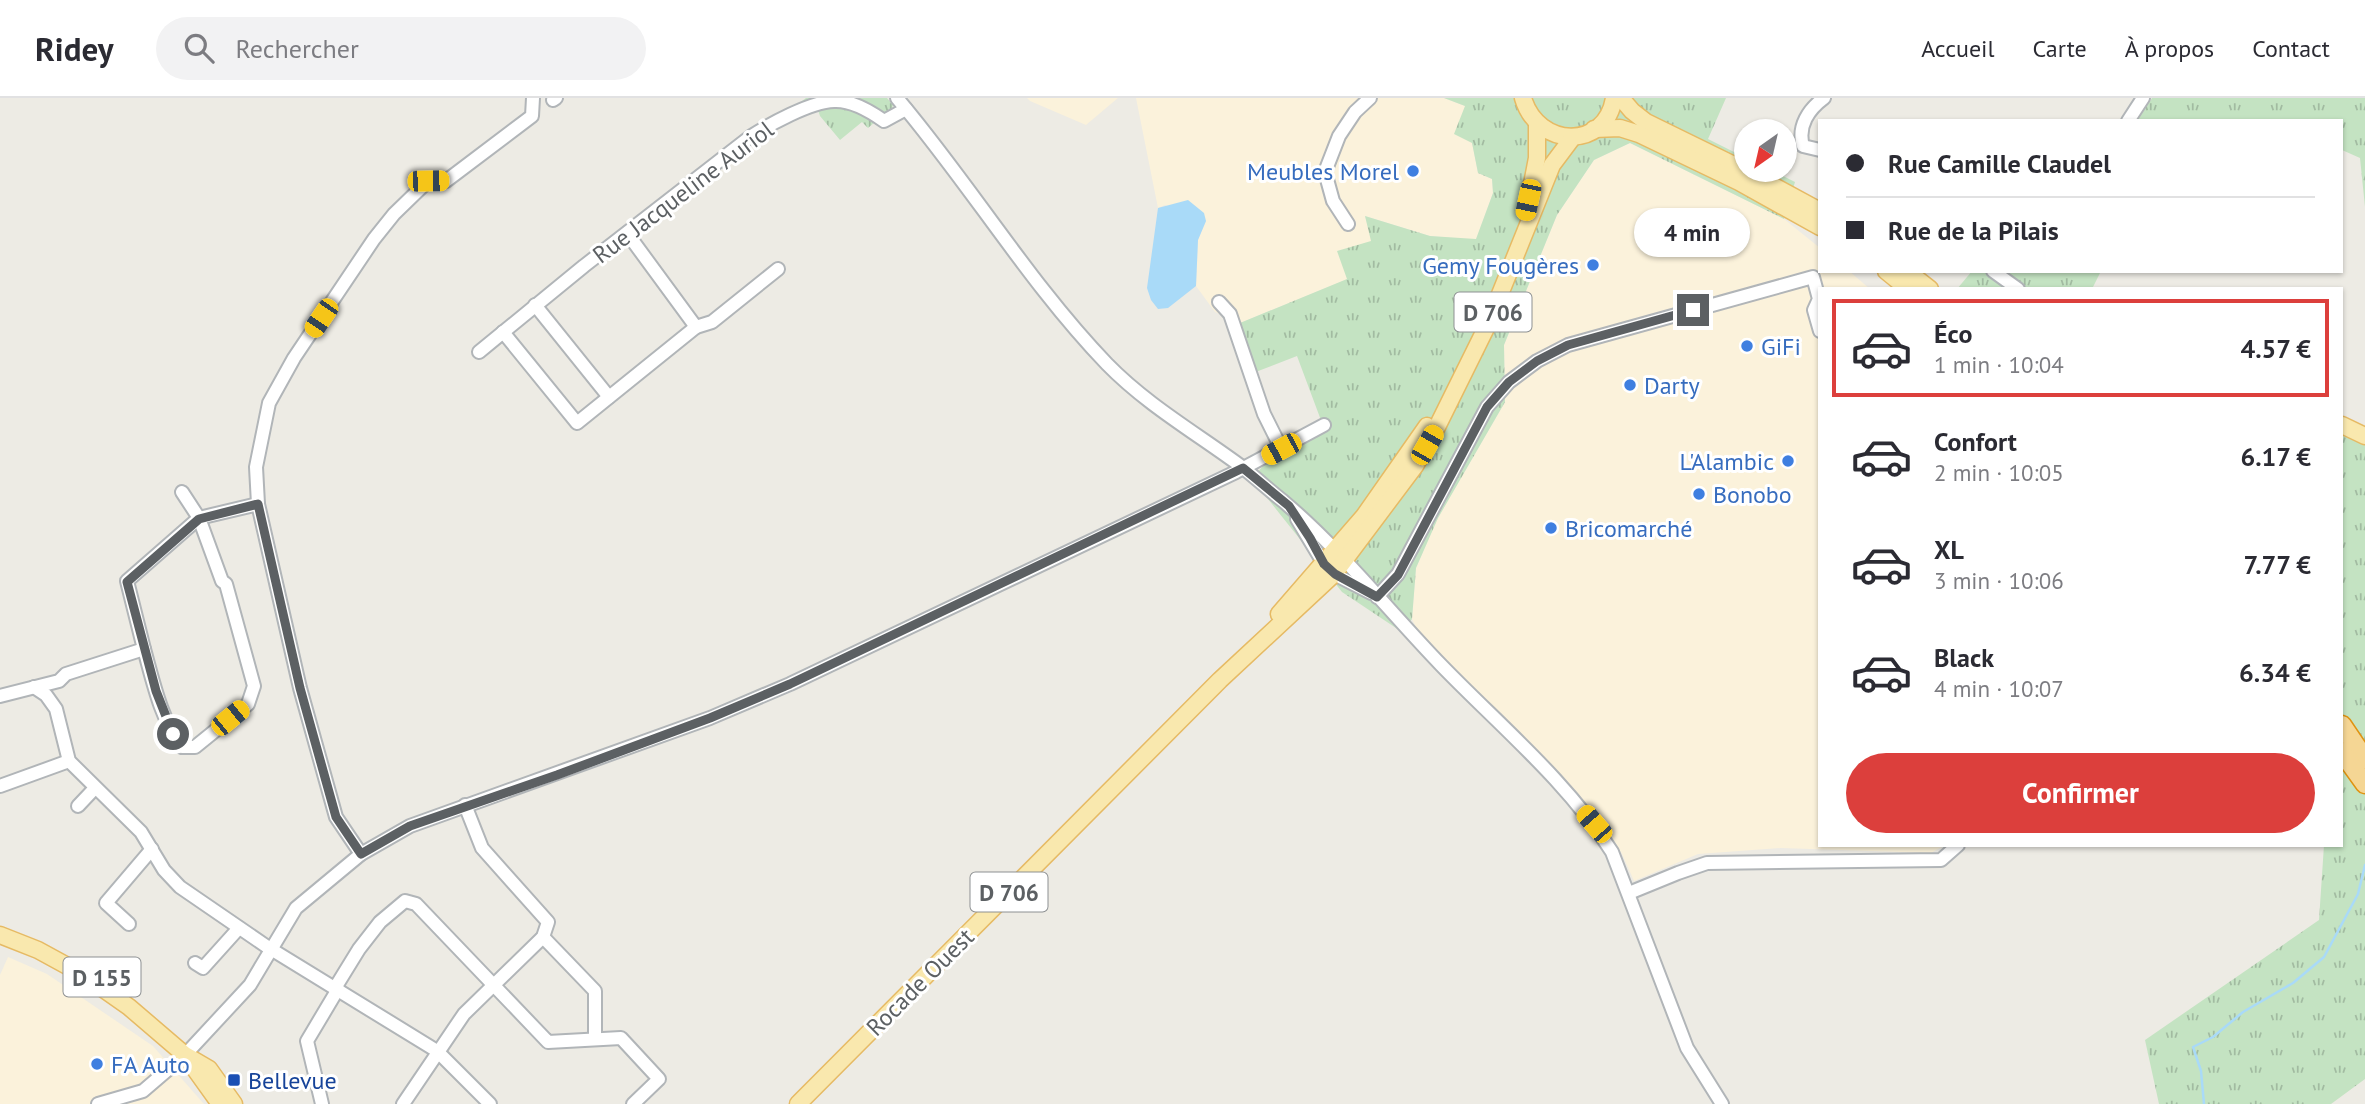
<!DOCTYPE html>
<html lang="fr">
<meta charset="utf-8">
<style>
body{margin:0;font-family:"PT Sans",sans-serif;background:#f2f2f3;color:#2b2b33;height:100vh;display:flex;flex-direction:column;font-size:26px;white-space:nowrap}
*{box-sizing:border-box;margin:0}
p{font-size:23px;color:#7c7c81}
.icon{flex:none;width:38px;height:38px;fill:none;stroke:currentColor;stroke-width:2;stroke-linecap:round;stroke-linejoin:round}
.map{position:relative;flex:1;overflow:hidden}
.details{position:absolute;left:1818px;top:189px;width:525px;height:560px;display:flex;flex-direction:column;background:#fff;border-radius:0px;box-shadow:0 2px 5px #0004}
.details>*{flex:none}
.banner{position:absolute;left:1818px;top:21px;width:525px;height:154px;border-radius:0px;box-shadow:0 2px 5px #0004;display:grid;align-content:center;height:154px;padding:0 28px;background:#fff}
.needle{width:46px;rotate:214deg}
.buttons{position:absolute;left:1734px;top:21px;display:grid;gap:14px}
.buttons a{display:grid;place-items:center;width:63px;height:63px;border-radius:50%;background:#fff;box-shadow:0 2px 5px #0004;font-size:35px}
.end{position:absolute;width:32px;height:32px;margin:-16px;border:9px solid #5c6063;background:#fff;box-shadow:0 0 0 4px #fff}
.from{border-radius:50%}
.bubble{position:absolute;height:49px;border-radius:24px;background:#fff;box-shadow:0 2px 5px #0004;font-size:23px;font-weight:800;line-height:49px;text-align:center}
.car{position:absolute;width:21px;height:42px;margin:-21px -10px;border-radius:9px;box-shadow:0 0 5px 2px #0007;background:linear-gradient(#f5c518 24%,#345 0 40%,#f5c518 0 76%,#345 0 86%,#f5c518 0)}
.banner b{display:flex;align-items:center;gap:24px;height:66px;font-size:26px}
.banner b+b{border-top:2px solid #e1e1e2}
.banner i{width:18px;height:18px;background:#2b2b33}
ul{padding:12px 0 0;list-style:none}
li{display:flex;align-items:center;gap:21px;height:98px;margin:0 14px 10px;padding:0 14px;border:4px solid transparent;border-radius:0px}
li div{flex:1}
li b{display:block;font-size:26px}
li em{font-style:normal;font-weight:800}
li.on{border-color:#dc3f3c}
li>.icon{width:63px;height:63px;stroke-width:1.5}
.cta{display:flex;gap:14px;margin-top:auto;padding:14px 28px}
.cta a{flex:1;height:80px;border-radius:42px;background:#dc3f3c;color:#fff;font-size:28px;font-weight:800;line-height:80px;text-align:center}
header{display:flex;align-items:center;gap:42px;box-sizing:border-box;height:98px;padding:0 35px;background:#fff;border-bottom:2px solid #e1e1e2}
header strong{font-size:33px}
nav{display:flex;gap:38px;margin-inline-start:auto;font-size:24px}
.search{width:490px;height:63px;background:#f2f2f3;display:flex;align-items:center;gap:18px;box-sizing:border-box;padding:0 24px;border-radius:38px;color:#7c7c81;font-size:26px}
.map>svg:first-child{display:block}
</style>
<header>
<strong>Ridey</strong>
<div class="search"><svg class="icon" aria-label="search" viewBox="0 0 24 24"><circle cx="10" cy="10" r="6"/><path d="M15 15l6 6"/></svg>Rechercher</div>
<nav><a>Accueil</a><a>Carte</a><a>À propos</a><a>Contact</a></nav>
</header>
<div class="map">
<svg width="2365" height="1006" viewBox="0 0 2365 1006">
<defs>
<pattern id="grass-tufts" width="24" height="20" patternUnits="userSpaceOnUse" patternTransform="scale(1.75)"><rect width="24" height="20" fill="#c4e3c2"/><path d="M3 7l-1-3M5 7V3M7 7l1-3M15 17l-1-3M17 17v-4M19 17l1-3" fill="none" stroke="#a2bba1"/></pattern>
</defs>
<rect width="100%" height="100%" fill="#edebe4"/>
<g fill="#fbf2db">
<polygon points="1027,0 1118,0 1086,27 1030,3"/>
<polygon points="1136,0 1444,0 1465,8 1478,75 1492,81 1493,95 1476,142 1430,138 1365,118 1372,143 1348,181 1240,225 1215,214 1196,188 1198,142 1206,123 1165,107 1158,110"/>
<polygon points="1630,45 1784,121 1820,150 1820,173 1849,173 1870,191 1820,191 1820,747 1945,747 1931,755 1781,750 1698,756 1634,783 1622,756 1603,724 1417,531 1412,521 1416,470 1438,420 1505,304 1504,247 1557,117 1594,62"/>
<polygon points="8,859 47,876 153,948 204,1006 0,1006 0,877"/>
</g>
<g fill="url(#grass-tufts)">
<polygon points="806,0 887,0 893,7 892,10 885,16 857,3 801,9 798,6"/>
<polygon points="1444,0 1726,0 1708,41 1746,60 1746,72 1771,72 1795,84 1784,121 1630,45 1594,62 1557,117 1504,247 1505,304 1438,420 1416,470 1412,521 1402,534 1342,494 1252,381 1282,345 1322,325 1297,258 1253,275 1240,225 1347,181 1337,153 1371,143 1365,118 1430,138 1476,141 1493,95 1492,81 1478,75 1472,45 1454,36 1465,8"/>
<polygon points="2152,0 2365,0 2365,109 2360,60 2342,52 2342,23 2137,23"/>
<path d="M829,9c18,0 31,4 46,15l-7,6 -6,-6 -22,18 -20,-24 -2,-6z"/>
<polygon points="1972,173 2101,173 2092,191 1957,191"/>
<polygon points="2342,319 2365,330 2365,981 2331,1006 2159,1006 2145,942 2319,822 2324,747 2342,747"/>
</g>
<polygon fill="#a9daf8" points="1188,102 1204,115 1206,123 1198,142 1196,188 1168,210 1158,211 1151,202 1147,190 1158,110"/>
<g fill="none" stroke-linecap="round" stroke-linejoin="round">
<polyline stroke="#a9daf8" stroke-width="2.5" points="2204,1006 2201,973 2193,949 2213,939 2243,914 2293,885 2324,859 2358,796 2365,767"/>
<g stroke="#b1b5b8" stroke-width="16">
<g id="minor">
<path d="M897,0c73,86 132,185 210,266 40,41 89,69 135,103 14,11 27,23 41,34 58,49 105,109 158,164 58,60 126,116 171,187l75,196 35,56"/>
<polyline points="553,2 556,0"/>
<polyline points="2128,23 2143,0"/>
<path d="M1820,52l-17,-4c-6,-20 6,-37 21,-48"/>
<polyline points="1348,126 1333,103 1325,74 1339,38 1355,14 1370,0"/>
<polyline points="627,135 696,229 712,224 778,171"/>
<polyline points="1993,173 2018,191"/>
<polyline points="1219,204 1230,216 1264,316 1281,350"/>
<polyline points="535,207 609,299"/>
<polyline points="503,234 577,325 696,229"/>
<path d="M479,254l105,-86 166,-129c20,-13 60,-35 84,-36 18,-1 36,10 50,20l22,-12"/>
<polyline points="1297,421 1324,466 1334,476 1371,495"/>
<polyline points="1377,499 1398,476 1487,309 1509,284 1537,263 1568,247 1813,179 1819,201 1814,212 1820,233"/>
<path d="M144,551c9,32 17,71 38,98h13l53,-43 6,-18 -28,-102 -4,-3 -23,-63 -17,-26"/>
<polyline points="34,589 46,597 56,611 69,663 141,734 164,772 180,789 266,848 437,953 490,1006"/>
<polyline points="0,598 59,583 66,576 144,551 127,483 199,420 258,406"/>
<polyline points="0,688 69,663"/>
<polyline points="78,708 95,690"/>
<polyline points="361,756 336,719 300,590 258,406 256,369 269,305 294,260 374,141 394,116 428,83 446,83 532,18 533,0"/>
<polyline points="1629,795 1678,775 1707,765 1941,762 1958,747"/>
<polyline points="129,826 106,805 152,751"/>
<polyline points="543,839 595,893 595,941"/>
<polyline points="195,865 203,870 239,830"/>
<polyline points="335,890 359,851 380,824 405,803 416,806 548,944 621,940 659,981 633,1006"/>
<polyline points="98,1006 143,993 185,957 250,887 296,810 361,756 410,728 710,620 790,586 1236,374 1324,327"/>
<polyline points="322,1006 307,943 338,891"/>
<polyline points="403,1006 464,916 543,839 548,824 482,750 465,707"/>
</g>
</g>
<g stroke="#e6ba64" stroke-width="19">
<g id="major">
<path d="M1523,0c15,51 83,52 91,0"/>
<polyline points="1621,0 1632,13 1646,24 1744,72 1820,113"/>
<polyline points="1594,31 1620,30 1639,36 1739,84 1820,129"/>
<polyline points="1528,107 1537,60 1537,26"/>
<polyline points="1886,173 1908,191"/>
<polyline points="1907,173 1930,191"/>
<polyline points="2342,327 2365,338"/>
<polyline points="1279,516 1364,418 1427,328"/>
<polyline points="0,837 38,852 82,876 129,909 185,957 209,971 234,1006"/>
<polyline points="187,960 220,1006"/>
<polyline points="798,1006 1220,582 1334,476 1415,368 1438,327 1488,226 1552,67 1573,39"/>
</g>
</g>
<g stroke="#e09311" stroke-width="21">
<g id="highway">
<polyline points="2342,627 2365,661"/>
<polyline points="2342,654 2365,686"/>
</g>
</g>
<use href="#minor" stroke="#fff" stroke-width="12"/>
<use href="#major" stroke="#f9e8ae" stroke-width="16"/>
<use href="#highway" stroke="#f5d694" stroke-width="18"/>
</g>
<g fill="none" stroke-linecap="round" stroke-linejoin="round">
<polyline stroke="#5c6063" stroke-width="9" points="173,636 156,593 127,484 199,421 258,406 300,590 336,719 361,756 410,728 557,677 710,620 790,586 1243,370 1289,408 1310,440 1324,466 1335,476 1377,499 1398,477 1487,309 1509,284 1537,263 1568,247 1693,212"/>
</g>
<g fill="#3f7fe0" stroke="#fff" stroke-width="2.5">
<circle cx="1413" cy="73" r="7"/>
<circle cx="1593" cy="167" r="7"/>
<circle cx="1747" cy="248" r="7"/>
<circle cx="1630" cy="287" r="7"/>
<circle cx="1788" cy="363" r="7"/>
<circle cx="1699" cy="396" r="7"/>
<circle cx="1551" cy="430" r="7"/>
<circle cx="97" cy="966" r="7"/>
</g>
<rect fill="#1a4fb4" stroke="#fff" stroke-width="2.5" x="227" y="975" width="14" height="14" rx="3.5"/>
<g text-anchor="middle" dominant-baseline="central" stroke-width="6" stroke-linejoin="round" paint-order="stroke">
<g fill="#fff" stroke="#8d9092" stroke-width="2">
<rect x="1454.5" y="194.5" width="77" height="39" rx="5"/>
<rect x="970.5" y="774.5" width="77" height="39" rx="5"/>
<rect x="63.5" y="859.5" width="77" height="39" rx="5"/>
</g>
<g font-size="23" font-weight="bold" fill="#5c6063">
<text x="1493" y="214">D 706</text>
<text x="1009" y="794">D 706</text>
<text x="102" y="879">D 155</text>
</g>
<g font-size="24" fill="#366cbe" stroke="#fff" text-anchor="start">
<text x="1399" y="73" text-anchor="end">Meubles Morel</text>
<text x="1579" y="167" text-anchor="end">Gemy Fougères</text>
<text x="1761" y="248">GiFi</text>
<text x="1644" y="287">Darty</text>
<text x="1774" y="363" text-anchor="end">L'Alambic</text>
<text x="1713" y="396">Bonobo</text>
<text x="1565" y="430">Bricomarché</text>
<text x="111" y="966">FA Auto</text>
</g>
<g font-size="24" fill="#5c6063" stroke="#fff">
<text transform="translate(683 94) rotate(-37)">Rue Jacqueline Auriol</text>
<text transform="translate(920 884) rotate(-45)">Rocade Ouest</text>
</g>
<g font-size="24" fill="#164399" stroke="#fff" text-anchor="start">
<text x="248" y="982">Bellevue</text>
</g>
</g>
</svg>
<div class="buttons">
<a><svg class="needle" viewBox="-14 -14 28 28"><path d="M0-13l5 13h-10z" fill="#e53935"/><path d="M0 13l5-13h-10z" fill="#7c7c81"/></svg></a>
</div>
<i class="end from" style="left:173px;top:636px"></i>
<i class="end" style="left:1693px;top:212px"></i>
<div class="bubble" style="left:1634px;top:110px;width:116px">4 min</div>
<i class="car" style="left:428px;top:83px;rotate:89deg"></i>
<i class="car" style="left:1528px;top:102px;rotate:192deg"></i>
<i class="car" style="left:321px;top:220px;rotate:214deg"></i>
<i class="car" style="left:1427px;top:347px;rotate:30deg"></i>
<i class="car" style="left:1281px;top:351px;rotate:242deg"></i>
<i class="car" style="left:230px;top:620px;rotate:51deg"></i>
<i class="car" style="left:1594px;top:726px;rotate:319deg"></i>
<div class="banner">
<b><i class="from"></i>Rue Camille Claudel</b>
<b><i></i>Rue de la Pilais</b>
</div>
<section class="details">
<ul>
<li class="on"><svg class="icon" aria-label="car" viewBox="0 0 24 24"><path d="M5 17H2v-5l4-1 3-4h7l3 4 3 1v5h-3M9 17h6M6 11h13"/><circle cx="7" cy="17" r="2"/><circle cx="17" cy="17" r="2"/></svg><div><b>Éco</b><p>1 min · 10:04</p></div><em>4.57 €</em></li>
<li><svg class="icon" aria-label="car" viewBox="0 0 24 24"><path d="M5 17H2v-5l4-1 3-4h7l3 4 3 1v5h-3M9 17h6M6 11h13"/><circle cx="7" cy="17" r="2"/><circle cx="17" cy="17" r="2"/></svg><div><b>Confort</b><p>2 min · 10:05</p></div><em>6.17 €</em></li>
<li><svg class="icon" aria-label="car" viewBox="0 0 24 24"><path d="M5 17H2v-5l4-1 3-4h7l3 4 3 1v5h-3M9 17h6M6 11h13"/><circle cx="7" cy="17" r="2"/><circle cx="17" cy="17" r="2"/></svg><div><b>XL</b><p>3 min · 10:06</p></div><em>7.77 €</em></li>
<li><svg class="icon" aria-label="car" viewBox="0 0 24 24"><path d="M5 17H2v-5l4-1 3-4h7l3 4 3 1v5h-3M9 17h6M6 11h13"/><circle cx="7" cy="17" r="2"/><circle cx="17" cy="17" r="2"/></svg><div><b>Black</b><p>4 min · 10:07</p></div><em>6.34 €</em></li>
</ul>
<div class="cta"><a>Confirmer</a></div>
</section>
</div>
